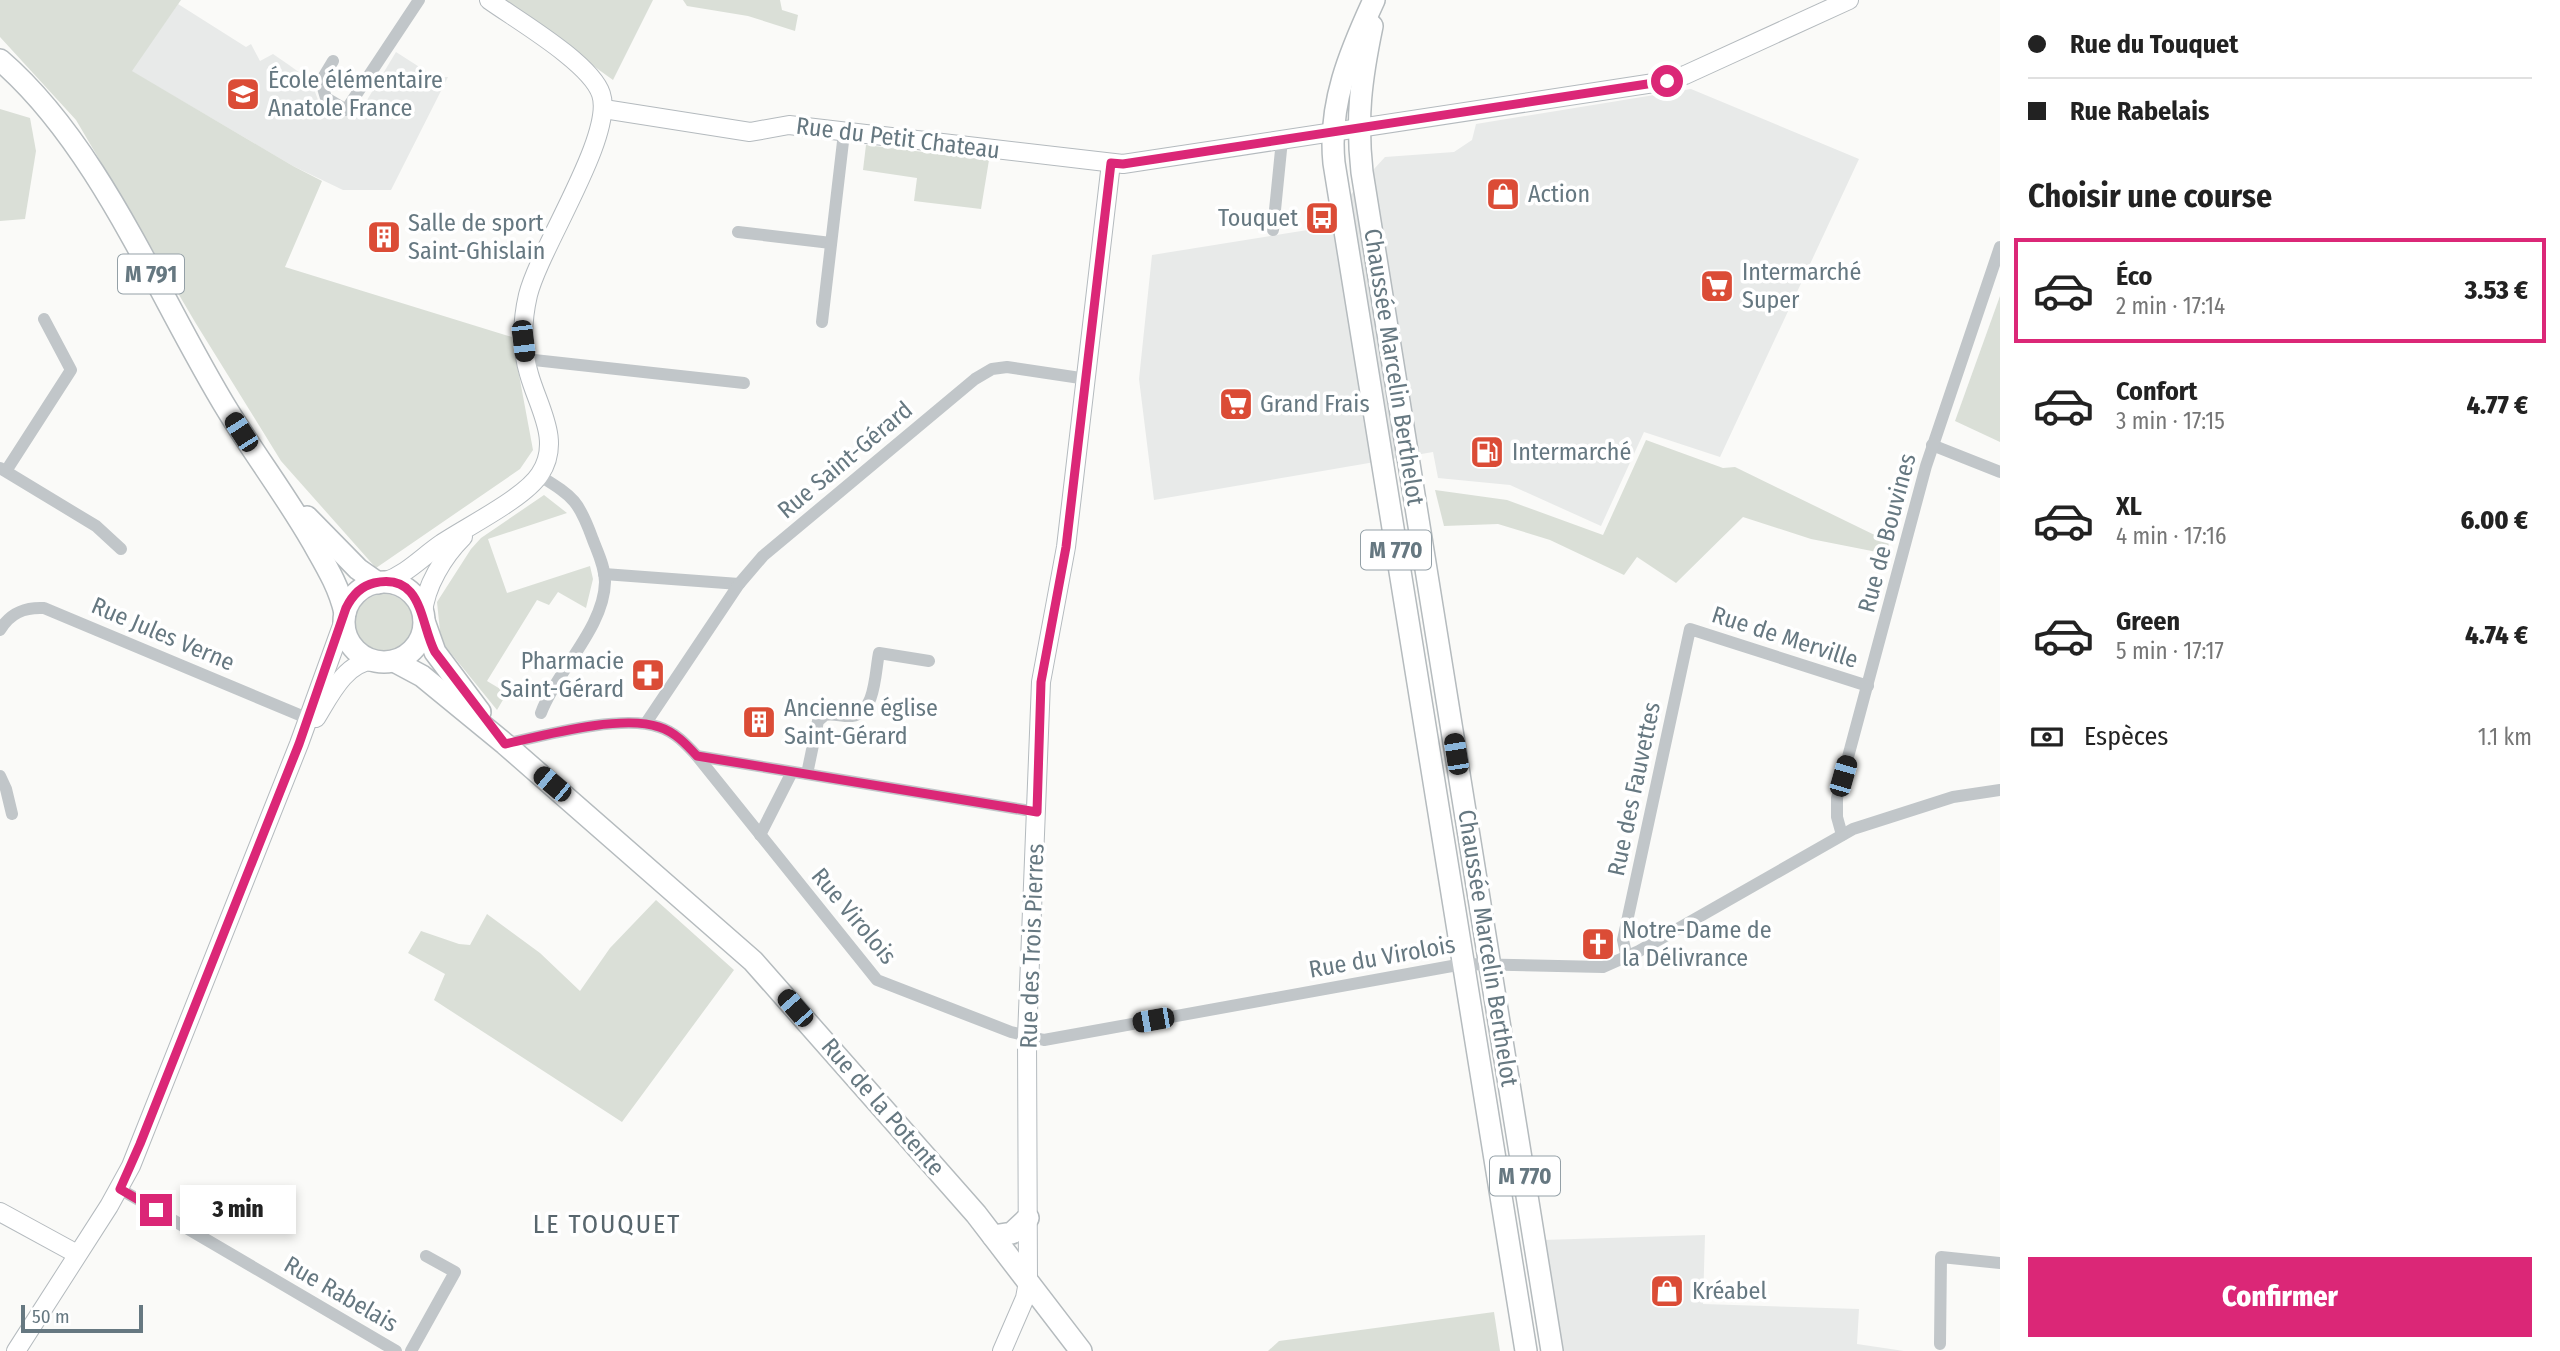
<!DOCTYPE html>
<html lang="fr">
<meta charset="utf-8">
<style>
body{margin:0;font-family:"Fira Sans Condensed",sans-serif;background:#f6f6f6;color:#222;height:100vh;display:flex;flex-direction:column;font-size:26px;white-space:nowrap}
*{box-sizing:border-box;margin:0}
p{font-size:23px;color:#767676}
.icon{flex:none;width:38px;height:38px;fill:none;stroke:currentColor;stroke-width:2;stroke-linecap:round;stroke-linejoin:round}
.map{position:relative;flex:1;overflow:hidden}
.drawer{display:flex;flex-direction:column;background:#fff;width:560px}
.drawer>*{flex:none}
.banner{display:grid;align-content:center;height:154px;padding:0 28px;background:#fff}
.scale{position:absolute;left:21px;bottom:18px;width:122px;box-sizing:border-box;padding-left:7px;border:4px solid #667881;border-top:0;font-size:19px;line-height:24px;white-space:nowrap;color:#667881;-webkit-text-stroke:5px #fff;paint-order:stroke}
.end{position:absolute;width:32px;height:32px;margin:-16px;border:9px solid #db2777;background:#fff;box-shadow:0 0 0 4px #fff}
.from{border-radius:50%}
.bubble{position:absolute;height:49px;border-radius:0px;background:#fff;box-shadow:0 4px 10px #0003;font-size:23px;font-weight:800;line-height:49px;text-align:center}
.car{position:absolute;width:21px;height:42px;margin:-21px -10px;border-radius:9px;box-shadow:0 0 5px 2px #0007;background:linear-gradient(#222 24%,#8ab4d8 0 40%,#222 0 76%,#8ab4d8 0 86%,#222 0)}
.banner b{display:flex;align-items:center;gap:24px;height:66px;font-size:26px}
.banner b+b{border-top:2px solid #e0e0e0}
.banner i{width:18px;height:18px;background:#222}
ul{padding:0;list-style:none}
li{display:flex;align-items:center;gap:21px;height:105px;margin:0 14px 10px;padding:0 14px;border:4px solid transparent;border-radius:0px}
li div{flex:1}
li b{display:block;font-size:26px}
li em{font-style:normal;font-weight:800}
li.current{border-color:#db2777}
li>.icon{width:63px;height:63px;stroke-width:1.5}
h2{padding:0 28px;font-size:32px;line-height:84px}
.pay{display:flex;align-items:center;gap:18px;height:77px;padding:0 28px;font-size:26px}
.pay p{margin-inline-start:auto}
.primary-button{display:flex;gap:14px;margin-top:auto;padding:14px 28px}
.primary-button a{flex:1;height:80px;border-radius:0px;background:#db2777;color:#fff;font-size:28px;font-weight:800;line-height:80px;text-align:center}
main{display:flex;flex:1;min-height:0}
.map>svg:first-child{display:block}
</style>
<main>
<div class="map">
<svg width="2000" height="1351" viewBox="0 0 2000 1351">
<rect width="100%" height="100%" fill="#fafaf8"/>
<g fill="#e8eae9">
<polygon points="178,4 246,47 251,44 260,61 273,54 289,65 311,81 321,108 342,119 345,114 355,120 396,52 435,77 448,77 391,190 343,190 293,166 131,71"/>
<polygon points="1691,89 1859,159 1720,457 1644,432 1601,526 1510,485 1438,478 1433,452 1154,500 1139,379 1152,255 1320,228 1385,157 1454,152 1472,140 1476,124"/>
<polygon points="1705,1235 1703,1304 1859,1309 1857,1344 1904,1351 1543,1351 1542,1240"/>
</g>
<g fill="#dadfd7">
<polygon points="0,0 181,0 132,71 293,166 322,181 285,267 512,337 533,450 520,469 376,568 281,461 195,322 76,120 0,37"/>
<polygon points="502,0 653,0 613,80"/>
<polygon points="683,0 780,0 782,10 798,15 795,31 748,16 687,6"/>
<polygon points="0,109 30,118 36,151 25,219 0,221"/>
<polygon points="866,145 989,160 981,209 914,201 917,178 863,170"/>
<polygon points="2000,296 2000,442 1955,421"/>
<polygon points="1646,440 1723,468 1735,467 1889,542 1887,554 1811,539 1743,517 1676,583 1637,557 1624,575 1550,540 1498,524 1444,526 1435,490 1507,500 1603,535"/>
<polygon points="544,495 567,513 488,539 507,593 590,566 593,579 586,608 558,592 549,605 537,600 487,681 507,693 497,710 441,641 437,602 471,549 481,538"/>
<circle cx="384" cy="623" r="29"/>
<polygon points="656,900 734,970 622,1122 434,1000 445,974 408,953 421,931 459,944 470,945 487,914 540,953 580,991 610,948"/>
<polygon points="1494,1312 1500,1351 1268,1351 1279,1341"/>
</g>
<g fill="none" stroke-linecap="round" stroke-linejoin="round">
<g stroke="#b4babe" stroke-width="20">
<g id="secondary">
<polyline points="604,109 750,132 789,125 1123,164 1667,81 1685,75 1849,0"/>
<path d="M384,582c23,-8 38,-25 57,-38 25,-17 84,-46 99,-70 22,-33 -2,-67 -11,-100 -8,-26 -7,-53 -1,-79 12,-48 87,-160 73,-201 -10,-31 -84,-74 -112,-94"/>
<path d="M423,614c2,-28 21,-58 40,-77"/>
<path d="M316,718c13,-21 30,-57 57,-57"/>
<polyline points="0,1212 77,1254"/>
<polyline points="16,1351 109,1206 131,1166 299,744 344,620"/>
<polyline points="1002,1351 1025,1298 1028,1282 1027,1037 1041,682 1066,547 1111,163"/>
</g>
</g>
<g stroke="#b5bbbe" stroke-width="24">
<g id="primary">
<path d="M1374,0c-24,52 -46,104 -40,163l192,1188"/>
<path d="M1372,26c-11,53 -16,92 -10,146l190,1179"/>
<path d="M0,60c101,87 159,239 228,351 27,44 58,85 84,130 13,23 27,45 33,72"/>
<polyline points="307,517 358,569 378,583"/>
<circle cx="384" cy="622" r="40"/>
<polyline points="424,621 435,652 480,712"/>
<polyline points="394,661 422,676 505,744 753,961 976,1214 1081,1351"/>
<polyline points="993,1236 1012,1233 1028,1218"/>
</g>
</g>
<g stroke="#c1c6c9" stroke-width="12">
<polyline points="333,61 321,81 326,98 346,110 419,0"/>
<polyline points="1273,230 1282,140"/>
<polyline points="738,232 831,243"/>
<polyline points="822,322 844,133"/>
<polyline points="525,359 744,383"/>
<polyline points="1932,445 2000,472"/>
<polyline points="0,468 96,526 121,549"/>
<polyline points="6,471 71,370 44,319"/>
<path d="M540,476c34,21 39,25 53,64 5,13 12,27 12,42 -1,46 -48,88 -64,131"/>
<polyline points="604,574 739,584"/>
<path d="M0,630c10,-17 24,-23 44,-22l270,113"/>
<polyline points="646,723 739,584 763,556 975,379 992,369 1007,367 1087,379"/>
<path d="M505,744c40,-9 117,-30 154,-17 16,5 27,17 38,29l180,224 134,52 33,8 419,-76 140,3 36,-16 214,-122 100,-32 47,-7"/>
<polyline points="697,756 1037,812"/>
<path d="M807,774l11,-53 7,-6c9,-2 18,2 27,1 24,-3 23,-45 27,-63l50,8"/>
<polyline points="0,776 6,789 12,814"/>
<polyline points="760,835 792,772"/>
<polyline points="1842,835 1837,817 1837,798 1926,466 2000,247"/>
<polyline points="1627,958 1623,940 1690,629 1868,686"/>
<polyline points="120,1189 396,1351"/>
<polyline points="1940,1344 1941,1257 2000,1263"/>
<polyline points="411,1351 455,1272 426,1256"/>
</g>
<use href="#secondary" stroke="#fff" stroke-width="18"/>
<use href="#primary" stroke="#fff" stroke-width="21"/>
</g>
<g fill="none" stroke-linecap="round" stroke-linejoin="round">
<path stroke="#db2777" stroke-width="9" d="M156,1210l-36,-21 20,-45 159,-400 47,-136c6,-12 15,-22 28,-25 49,-11 46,41 61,69l70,92c40,-9 117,-30 154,-17 16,5 27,17 38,29l340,56 4,-130 25,-135 45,-384 12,1 544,-83"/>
</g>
<defs>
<g id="school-square" transform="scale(1.75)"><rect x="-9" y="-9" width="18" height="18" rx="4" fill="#db4c36" stroke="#fff"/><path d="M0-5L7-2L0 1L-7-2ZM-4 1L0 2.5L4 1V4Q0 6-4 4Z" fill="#fff"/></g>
<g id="shop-square" transform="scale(1.75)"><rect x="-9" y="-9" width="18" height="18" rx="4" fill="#db4c36" stroke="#fff"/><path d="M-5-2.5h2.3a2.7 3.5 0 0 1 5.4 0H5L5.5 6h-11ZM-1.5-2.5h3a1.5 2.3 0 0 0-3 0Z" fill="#fff"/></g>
<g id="bus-square" transform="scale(1.75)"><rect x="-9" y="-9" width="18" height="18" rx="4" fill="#db4c36" stroke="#fff"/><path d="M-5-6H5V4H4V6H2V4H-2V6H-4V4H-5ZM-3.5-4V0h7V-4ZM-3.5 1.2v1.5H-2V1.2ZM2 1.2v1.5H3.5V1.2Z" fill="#fff"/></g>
<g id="building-square" transform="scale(1.75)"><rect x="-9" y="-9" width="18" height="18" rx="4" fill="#db4c36" stroke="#fff"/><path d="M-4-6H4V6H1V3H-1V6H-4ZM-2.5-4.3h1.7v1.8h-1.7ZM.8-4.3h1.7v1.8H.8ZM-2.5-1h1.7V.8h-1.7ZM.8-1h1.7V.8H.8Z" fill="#fff"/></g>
<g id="supermarket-square" transform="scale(1.75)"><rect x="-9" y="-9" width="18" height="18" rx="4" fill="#db4c36" stroke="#fff"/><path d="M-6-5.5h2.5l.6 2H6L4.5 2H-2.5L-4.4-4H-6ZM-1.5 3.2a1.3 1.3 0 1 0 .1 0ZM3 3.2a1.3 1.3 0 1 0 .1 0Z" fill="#fff"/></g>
<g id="fuel-square" transform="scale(1.75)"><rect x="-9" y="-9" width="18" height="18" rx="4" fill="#db4c36" stroke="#fff"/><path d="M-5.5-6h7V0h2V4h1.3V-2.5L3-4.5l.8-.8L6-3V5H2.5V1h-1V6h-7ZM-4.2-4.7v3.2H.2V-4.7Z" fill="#fff"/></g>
<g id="pharmacy-square" transform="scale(1.75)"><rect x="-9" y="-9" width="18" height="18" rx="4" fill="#db4c36" stroke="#fff"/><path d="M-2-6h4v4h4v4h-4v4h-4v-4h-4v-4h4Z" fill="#fff"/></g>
<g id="church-square" transform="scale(1.75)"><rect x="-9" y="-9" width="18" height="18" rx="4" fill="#db4c36" stroke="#fff"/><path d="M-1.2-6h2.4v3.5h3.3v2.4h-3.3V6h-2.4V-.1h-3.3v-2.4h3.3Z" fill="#fff"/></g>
</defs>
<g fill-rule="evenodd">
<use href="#school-square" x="243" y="94"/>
<use href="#shop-square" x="1503" y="194"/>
<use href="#bus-square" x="1322" y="218"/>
<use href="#building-square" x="384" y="237"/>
<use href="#supermarket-square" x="1717" y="286"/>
<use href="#supermarket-square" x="1236" y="404"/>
<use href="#fuel-square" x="1487" y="452"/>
<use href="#pharmacy-square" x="648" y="675"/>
<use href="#building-square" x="759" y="722"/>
<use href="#church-square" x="1598" y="944"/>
<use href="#shop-square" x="1667" y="1291"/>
</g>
<g text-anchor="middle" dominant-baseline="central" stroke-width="7" stroke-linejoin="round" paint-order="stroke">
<g fill="#fff" stroke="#94a0a7" stroke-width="2">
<rect x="118" y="254.5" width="66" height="39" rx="5"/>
<rect x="1361" y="530.5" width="70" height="39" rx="5"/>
<rect x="1490" y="1156.5" width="70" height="39" rx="5"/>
</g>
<g font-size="23" font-weight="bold" fill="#667881">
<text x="151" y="274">M 791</text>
<text x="1396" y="550">M 770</text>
<text x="1525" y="1176">M 770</text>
</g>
<g font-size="24" fill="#667881" stroke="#fff" text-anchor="start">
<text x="268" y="80">École élémentaire<tspan x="268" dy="28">Anatole France</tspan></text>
<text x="1528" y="194">Action</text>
<text x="1298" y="218" text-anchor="end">Touquet</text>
<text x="408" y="223">Salle de sport<tspan x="408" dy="28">Saint-Ghislain</tspan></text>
<text x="1742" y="272">Intermarché<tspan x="1742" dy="28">Super</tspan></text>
<text x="1260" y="404">Grand Frais</text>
<text x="1512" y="452">Intermarché</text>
<text x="624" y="661" text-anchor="end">Pharmacie<tspan x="624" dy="28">Saint-Gérard</tspan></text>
<text x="784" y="708">Ancienne église<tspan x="784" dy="28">Saint-Gérard</tspan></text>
<text x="1622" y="930">Notre-Dame de<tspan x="1622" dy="28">la Délivrance</tspan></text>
<text x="1692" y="1291">Kréabel</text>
</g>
<g font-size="24" fill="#667881" stroke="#fff">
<text transform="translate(898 138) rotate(7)">Rue du Petit Chateau</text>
<text transform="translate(1394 367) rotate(81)">Chaussée Marcelin Berthelot</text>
<text transform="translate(845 460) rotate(-40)">Rue Saint-Gérard</text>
<text transform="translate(1887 533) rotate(-75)">Rue de Bouvines</text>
<text transform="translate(163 634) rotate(23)">Rue Jules Verne</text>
<text transform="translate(1785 637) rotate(18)">Rue de Merville</text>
<text transform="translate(1634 789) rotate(-78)">Rue des Fauvettes</text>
<text transform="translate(854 916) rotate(50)">Rue Virolois</text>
<text transform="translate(1032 946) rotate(-88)">Rue des Trois Pierres</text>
<text transform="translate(1488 948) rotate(81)">Chaussée Marcelin Berthelot</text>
<text transform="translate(1382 957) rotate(-10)">Rue du Virolois</text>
<text transform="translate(883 1107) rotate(49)">Rue de la Potente</text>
<text transform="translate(341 1294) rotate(30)">Rue Rabelais</text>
</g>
<g font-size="26" letter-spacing="2" fill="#58666d" stroke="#fff">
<text x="607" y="1224">LE TOUQUET</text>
</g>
</g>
</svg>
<div class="scale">50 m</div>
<i class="end from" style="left:1667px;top:81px"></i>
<i class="end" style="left:156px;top:1210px"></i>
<div class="bubble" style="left:180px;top:1185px;width:116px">3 min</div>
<i class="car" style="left:523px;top:341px;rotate:173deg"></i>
<i class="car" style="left:241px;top:432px;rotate:327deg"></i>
<i class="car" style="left:1456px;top:754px;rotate:351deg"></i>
<i class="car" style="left:1843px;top:776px;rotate:16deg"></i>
<i class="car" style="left:552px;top:784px;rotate:310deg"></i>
<i class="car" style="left:795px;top:1008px;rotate:319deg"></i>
<i class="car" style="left:1153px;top:1020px;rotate:260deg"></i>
</div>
<section class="drawer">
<div class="banner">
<b><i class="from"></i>Rue du Touquet</b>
<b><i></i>Rue Rabelais</b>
</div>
<h2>Choisir une course</h2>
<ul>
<li class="current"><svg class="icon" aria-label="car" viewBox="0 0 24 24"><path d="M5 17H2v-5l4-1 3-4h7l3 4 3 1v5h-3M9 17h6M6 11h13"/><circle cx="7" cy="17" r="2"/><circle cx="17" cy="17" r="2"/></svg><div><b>Éco</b><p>2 min · 17:14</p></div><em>3.53 €</em></li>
<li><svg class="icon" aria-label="car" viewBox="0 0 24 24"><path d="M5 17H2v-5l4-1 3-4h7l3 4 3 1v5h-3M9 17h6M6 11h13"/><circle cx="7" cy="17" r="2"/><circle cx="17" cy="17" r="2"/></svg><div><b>Confort</b><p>3 min · 17:15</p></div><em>4.77 €</em></li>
<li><svg class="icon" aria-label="car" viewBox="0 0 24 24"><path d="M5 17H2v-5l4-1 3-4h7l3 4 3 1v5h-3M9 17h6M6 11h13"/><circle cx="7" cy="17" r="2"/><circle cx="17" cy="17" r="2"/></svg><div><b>XL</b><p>4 min · 17:16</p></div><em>6.00 €</em></li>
<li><svg class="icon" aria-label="car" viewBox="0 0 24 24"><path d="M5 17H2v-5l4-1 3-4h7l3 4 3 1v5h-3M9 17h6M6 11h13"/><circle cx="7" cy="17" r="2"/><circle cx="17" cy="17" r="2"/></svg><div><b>Green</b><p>5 min · 17:17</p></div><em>4.74 €</em></li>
</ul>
<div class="pay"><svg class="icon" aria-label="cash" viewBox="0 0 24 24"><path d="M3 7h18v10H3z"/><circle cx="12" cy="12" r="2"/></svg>Espèces<p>1.1 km</p></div>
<div class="primary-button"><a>Confirmer</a></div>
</section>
</main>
